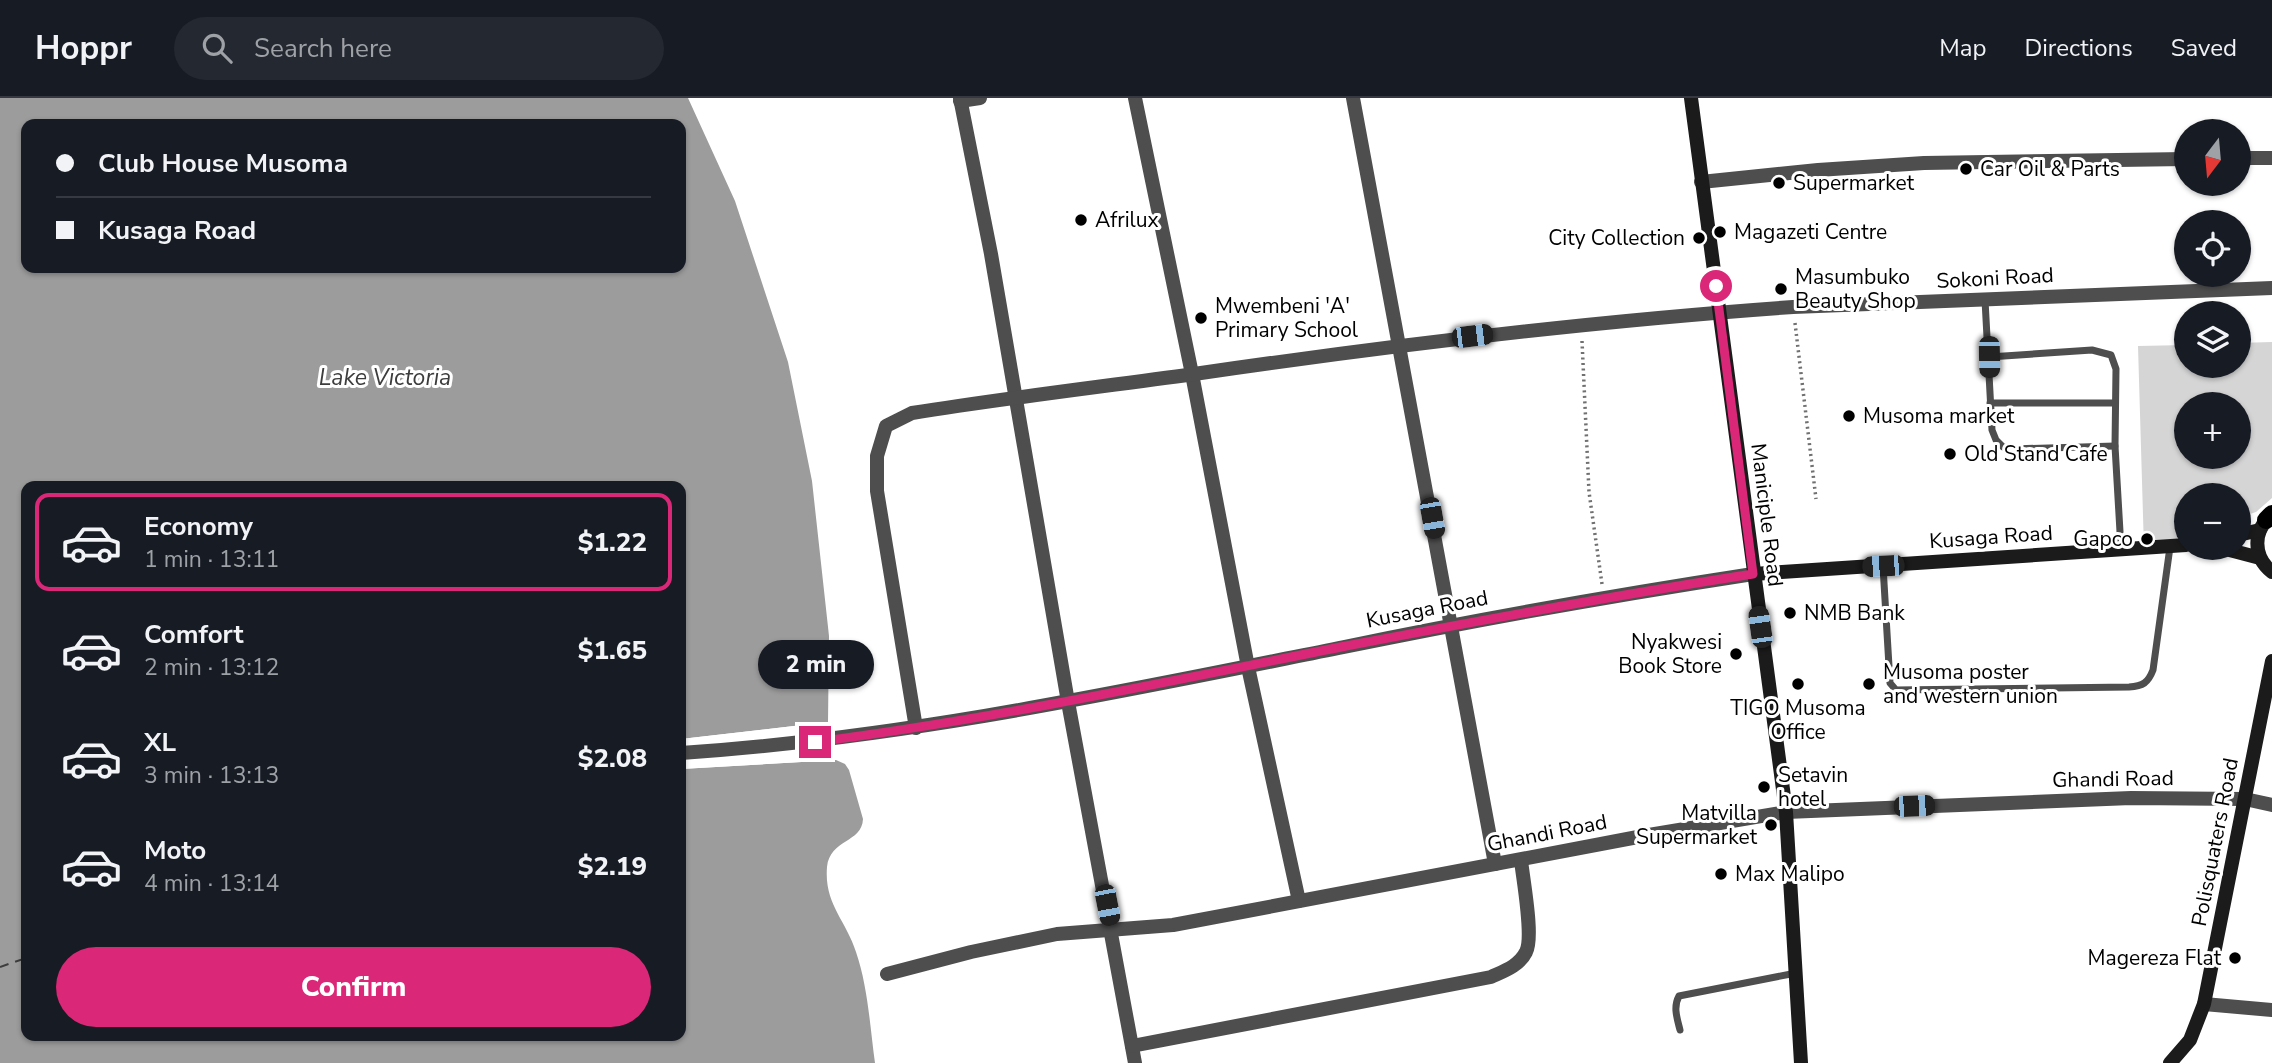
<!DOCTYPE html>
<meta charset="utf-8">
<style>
body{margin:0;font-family:"Nunito Sans",sans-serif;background:#242831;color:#f1f3f6;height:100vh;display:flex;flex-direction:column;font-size:26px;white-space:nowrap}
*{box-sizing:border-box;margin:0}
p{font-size:23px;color:#9ea1a6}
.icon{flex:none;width:38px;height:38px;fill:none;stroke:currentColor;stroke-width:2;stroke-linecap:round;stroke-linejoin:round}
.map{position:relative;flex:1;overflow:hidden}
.side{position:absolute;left:21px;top:383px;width:665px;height:560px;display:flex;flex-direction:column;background:#171b24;border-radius:14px;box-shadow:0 2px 5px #0004}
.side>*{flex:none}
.top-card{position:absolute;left:21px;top:21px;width:665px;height:154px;border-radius:14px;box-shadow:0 2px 5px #0004;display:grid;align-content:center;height:154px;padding:0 35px;background:#171b24}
.needle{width:46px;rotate:196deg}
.buttons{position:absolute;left:2174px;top:21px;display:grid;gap:14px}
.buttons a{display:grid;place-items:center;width:77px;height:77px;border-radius:50%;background:#171b24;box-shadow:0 2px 5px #0004;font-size:35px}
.end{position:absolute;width:32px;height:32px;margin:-16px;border:9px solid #db2777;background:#fff;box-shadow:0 0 0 4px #fff}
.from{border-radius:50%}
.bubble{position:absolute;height:49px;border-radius:24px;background:#171b24;box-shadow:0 2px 5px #0004;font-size:23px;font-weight:800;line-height:49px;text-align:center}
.car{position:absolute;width:21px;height:42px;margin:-21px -10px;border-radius:9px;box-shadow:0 0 5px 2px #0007;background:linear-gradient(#222 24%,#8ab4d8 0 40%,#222 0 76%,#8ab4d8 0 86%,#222 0)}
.top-card b{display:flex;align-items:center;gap:24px;height:66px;font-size:26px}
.top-card b+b{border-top:2px solid #363941}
.top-card i{width:18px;height:18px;background:#f1f3f6}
ul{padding:12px 0 0;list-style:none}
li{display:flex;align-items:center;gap:21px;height:98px;margin:0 14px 10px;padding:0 21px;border:4px solid transparent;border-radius:14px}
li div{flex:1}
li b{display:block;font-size:26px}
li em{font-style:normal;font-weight:800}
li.active{border-color:#db2777}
li>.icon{width:63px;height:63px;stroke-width:1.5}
.cta{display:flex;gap:14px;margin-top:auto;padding:14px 35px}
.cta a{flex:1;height:80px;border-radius:42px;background:#db2777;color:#fff;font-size:28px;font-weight:800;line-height:80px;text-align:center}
header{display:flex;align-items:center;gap:42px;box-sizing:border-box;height:98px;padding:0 35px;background:#171b24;border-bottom:2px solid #363941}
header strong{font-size:33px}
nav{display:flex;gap:38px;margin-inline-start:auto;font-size:24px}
.search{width:490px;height:63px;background:#242831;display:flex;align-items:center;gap:18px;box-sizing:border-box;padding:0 24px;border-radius:38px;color:#9ea1a6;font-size:26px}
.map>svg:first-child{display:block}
</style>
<header>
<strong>Hoppr</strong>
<div class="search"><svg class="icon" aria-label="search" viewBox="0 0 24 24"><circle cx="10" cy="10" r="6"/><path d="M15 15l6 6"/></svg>Search here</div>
<nav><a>Map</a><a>Directions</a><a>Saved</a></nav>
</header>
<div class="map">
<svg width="2272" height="965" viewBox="0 0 2272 965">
<rect width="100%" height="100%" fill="#fff"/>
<path fill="#d5d5d5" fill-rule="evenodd" d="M2272,244v156l-16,14 -18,6v-23h-52v41l-42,13 -6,-203 48,-1v21h52v-23zM2186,306h52v53h-52z"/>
<path fill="#9c9c9c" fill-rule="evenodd" d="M0,0h688l47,103 53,161 24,119 17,155 -1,86 -147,17v-253h-655v550h655v-267l155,-9 9,4 4,6 14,49c-1,24 -33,20 -36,48 -3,37 19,53 29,85 12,35 14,75 19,111h-875zM26,26h655v144h-655z"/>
<g fill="#fff">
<polygon points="828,624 829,628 681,644 681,641"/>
<polygon points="835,658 836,662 681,671 681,668"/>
</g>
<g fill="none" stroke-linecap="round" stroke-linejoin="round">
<polyline stroke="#3d3d3d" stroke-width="2" stroke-dasharray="9 7" stroke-linecap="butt" points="0,869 26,860"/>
<g stroke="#707070" stroke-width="3.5" stroke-dasharray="2 3.5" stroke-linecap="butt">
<polyline points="1795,225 1816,401"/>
<polyline points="1582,243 1589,394 1602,486"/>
</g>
<g stroke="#4e4e4e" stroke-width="7">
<polyline points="1985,202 1992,332 1996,342 2003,349 2012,351 2115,348"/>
<polyline points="1989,259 2092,252 2111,257 2116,271 2115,348 2121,451"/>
<polyline points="1990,305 2115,305"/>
<path d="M1883,468l7,117 6,7 233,-3c14,-1 19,-4 24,-17l17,-123"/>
<path d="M1680,932c-3,-12 -7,-23 -1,-34l117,-23"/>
</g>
<g stroke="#4e4e4e" stroke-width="14">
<polyline points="960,0 991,156 1068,604 1135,965"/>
<polyline points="1135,0 1192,276 1248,569 1299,803"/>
<polyline points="1353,0 1495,766"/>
<polyline points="960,3 980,0"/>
<polyline points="2238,60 2272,60"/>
<polyline points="1701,84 1818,72 1924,65 2186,61"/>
<path d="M916,630l-39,-237v-35l9,-30 26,-13c94,-15 188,-26 282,-39 199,-29 398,-53 599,-67l479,-19"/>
<path d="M681,655c224,-15 443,-62 663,-106 136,-28 272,-52 409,-73"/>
<polyline points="887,876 971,854 1057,836 1173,827 1643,738 1786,714 2131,700 2245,701 2272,707"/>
<polyline points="2204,906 2272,912"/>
<path d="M1132,948l359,-69c13,-6 28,-11 35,-25 8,-15 -3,-72 -5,-92"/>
</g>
<g stroke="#1b1b1b" stroke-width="14">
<polyline points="1691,0 1786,714 1801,965"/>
<path d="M2272,418c-20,14 -19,41 0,56"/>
<polyline points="2238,437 2260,432"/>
<polyline points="2222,450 2260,460"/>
<polyline points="1753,476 2186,447"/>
<polyline points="2170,965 2190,942 2204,906 2272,563"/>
</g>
<polyline stroke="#000" stroke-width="18" points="2266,422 2272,416"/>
</g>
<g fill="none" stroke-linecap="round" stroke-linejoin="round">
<path stroke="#db2777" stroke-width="9" d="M815,644c179,-23 355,-61 531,-96 136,-26 271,-51 407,-72l-37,-288"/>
</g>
<g fill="#000" stroke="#fff" stroke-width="2.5">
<circle cx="1966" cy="71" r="7"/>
<circle cx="1779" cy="85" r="7"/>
<circle cx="1081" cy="122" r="7"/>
<circle cx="1720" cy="134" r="7"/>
<circle cx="1699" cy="140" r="7"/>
<circle cx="1781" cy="191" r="7"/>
<circle cx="1201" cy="220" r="7"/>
<circle cx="1849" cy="318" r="7"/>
<circle cx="1950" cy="356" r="7"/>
<circle cx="2147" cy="441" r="7"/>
<circle cx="1790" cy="515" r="7"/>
<circle cx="1736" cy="556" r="7"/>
<circle cx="1798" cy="586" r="7"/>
<circle cx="1869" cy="586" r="7"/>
<circle cx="1764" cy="689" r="7"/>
<circle cx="1771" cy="727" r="7"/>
<circle cx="1721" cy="776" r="7"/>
<circle cx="2235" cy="860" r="7"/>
</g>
<g text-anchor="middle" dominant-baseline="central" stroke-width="6" stroke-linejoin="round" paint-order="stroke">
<g font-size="21" fill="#000" stroke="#fff" text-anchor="start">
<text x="1980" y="71">Car Oil &amp; Parts</text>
<text x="1793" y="85">Supermarket</text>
<text x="1095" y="122">Afrilux</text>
<text x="1734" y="134">Magazeti Centre</text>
<text x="1685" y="140" text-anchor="end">City Collection</text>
<text x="1795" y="179">Masumbuko<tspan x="1795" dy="24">Beauty Shop</tspan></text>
<text x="1215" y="208">Mwembeni 'A'<tspan x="1215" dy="24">Primary School</tspan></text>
<text x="1863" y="318">Musoma market</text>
<text x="1964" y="356">Old Stand Cafe</text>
<text x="2133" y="441" text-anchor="end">Gapco</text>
<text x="1804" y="515">NMB Bank</text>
<text x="1722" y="544" text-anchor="end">Nyakwesi<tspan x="1722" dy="24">Book Store</tspan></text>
<text x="1883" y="574">Musoma poster<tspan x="1883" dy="24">and western union</tspan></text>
<text x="1798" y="610" text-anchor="middle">TIGO Musoma<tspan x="1798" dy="24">Office</tspan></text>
<text x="1778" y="677">Setavin<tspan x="1778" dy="24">hotel</tspan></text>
<text x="1757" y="715" text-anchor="end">Matvilla<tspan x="1757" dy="24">Supermarket</tspan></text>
<text x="1735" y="776">Max Malipo</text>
<text x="2221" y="860" text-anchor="end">Magereza Flat</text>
</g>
<g font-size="21" fill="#000" stroke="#fff">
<text transform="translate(1995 180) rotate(-3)">Sokoni Road</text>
<text transform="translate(1767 417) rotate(83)">Maniciple Road</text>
<text transform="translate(1991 439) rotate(-4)">Kusaga Road</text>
<text transform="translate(1427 511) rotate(-11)">Kusaga Road</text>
<text transform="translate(2113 681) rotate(-1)">Ghandi Road</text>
<text transform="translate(1547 735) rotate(-11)">Ghandi Road</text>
<text transform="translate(2215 744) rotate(-79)">Polisquaters Road</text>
</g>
<g font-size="23" font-style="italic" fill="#3d3d3d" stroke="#fff">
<text x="385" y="279">Lake Victoria</text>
</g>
</g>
</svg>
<div class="buttons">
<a><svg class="needle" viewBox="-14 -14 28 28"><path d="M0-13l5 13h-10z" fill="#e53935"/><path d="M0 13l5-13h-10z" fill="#9ea1a6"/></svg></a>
<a><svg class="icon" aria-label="locate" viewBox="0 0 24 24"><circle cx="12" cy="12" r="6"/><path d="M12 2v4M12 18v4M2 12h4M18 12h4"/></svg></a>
<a><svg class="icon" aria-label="layers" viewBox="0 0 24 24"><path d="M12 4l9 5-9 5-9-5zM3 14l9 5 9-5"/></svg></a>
<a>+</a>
<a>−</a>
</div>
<i class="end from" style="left:1716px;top:188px"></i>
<i class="end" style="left:815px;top:644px"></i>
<div class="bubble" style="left:758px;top:542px;width:116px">2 min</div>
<i class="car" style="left:1472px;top:238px;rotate:83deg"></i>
<i class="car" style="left:1989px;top:259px;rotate:179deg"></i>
<i class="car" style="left:1432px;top:420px;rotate:170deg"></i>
<i class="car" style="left:1883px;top:468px;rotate:267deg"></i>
<i class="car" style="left:1760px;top:529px;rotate:352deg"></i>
<i class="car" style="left:1914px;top:708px;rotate:88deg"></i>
<i class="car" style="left:1107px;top:807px;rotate:169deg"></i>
<div class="top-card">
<b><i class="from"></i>Club House Musoma</b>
<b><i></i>Kusaga Road</b>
</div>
<section class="side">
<ul>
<li class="active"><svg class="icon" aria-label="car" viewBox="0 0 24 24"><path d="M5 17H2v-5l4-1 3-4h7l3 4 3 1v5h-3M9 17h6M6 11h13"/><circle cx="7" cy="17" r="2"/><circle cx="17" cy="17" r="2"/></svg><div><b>Economy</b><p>1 min · 13:11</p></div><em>$1.22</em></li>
<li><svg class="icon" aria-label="car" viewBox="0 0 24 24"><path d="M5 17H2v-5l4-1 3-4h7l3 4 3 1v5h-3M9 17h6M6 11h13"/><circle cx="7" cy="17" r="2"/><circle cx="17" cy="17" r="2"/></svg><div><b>Comfort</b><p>2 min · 13:12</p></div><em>$1.65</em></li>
<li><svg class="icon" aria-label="car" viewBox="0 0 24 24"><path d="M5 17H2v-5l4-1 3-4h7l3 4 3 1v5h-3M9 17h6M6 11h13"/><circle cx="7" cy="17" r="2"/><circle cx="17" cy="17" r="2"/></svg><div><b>XL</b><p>3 min · 13:13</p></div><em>$2.08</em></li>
<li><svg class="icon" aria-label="car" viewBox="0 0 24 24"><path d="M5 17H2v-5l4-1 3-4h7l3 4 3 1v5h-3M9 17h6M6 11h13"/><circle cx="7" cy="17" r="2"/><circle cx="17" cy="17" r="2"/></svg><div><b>Moto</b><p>4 min · 13:14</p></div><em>$2.19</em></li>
</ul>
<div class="cta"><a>Confirm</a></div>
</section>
</div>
